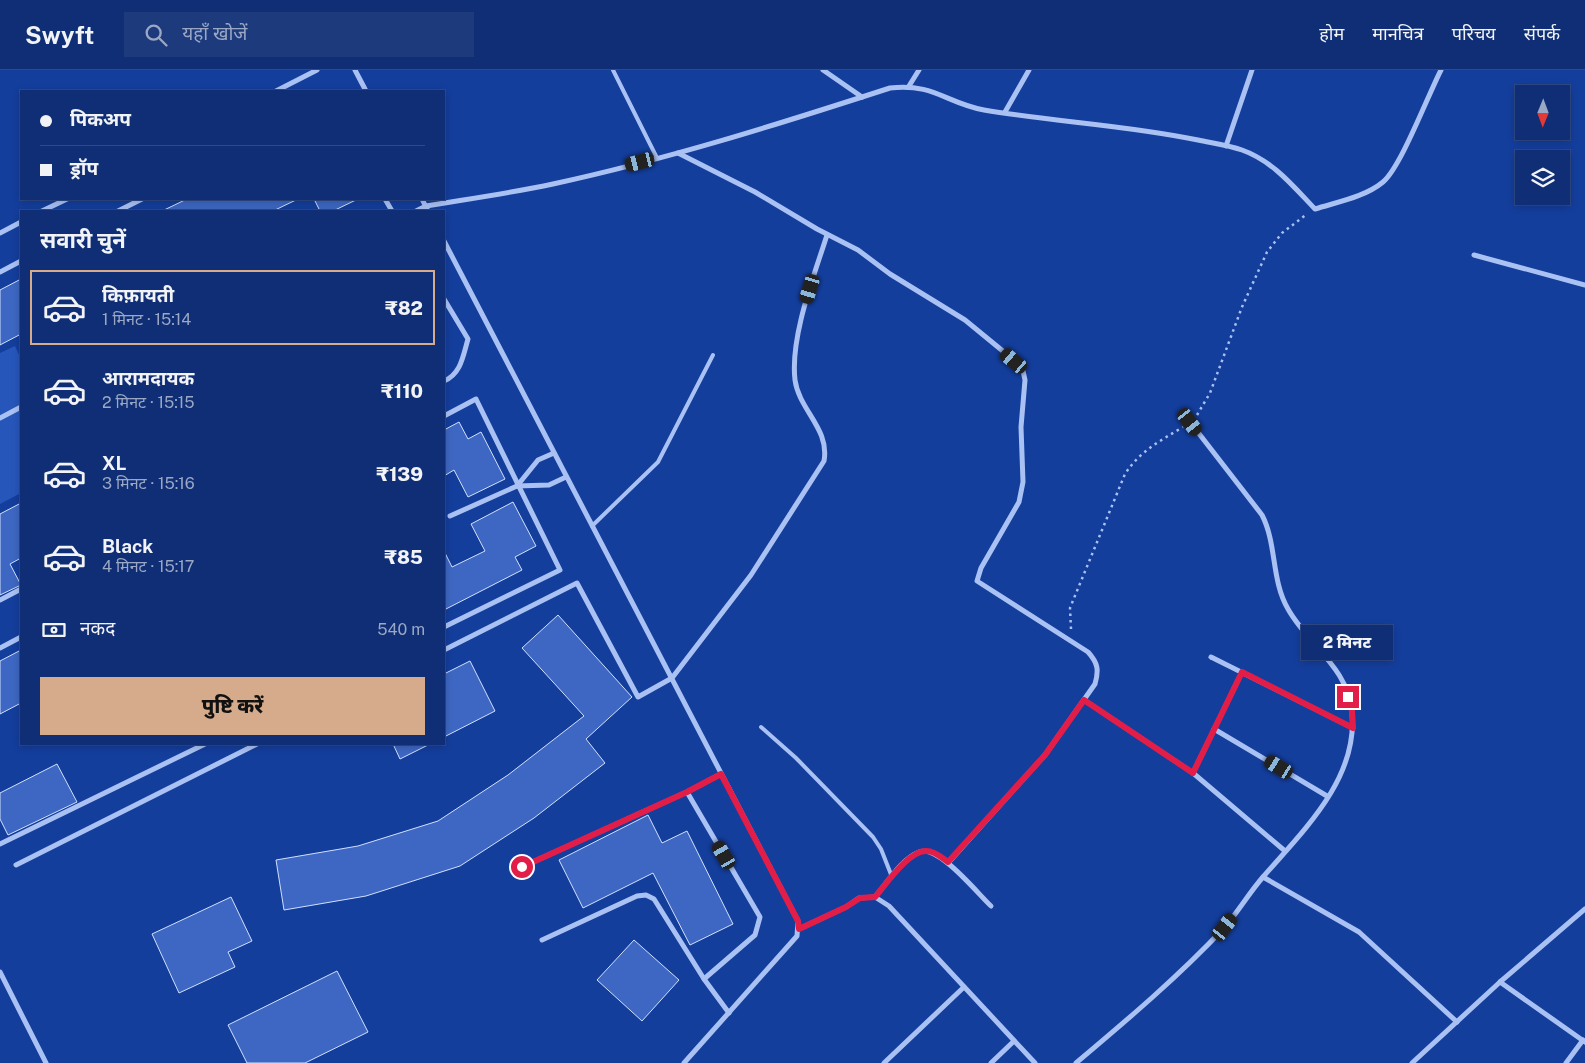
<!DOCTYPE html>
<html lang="hi">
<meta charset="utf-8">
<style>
body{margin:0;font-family:"Public Sans","Noto Sans Devanagari",sans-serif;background:#1d3a7d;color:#f1f3f6;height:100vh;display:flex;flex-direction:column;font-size:19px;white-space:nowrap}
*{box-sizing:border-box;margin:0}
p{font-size:16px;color:#9ba8c5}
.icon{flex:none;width:28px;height:28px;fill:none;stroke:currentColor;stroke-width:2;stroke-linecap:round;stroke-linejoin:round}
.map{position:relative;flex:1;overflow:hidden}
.sheet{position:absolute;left:20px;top:140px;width:425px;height:535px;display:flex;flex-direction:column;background:#0f2e75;border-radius:0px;box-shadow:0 2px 8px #0003,0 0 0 1px #2f4a87}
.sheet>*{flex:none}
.top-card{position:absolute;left:20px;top:20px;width:425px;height:110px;border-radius:0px;box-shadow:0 2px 8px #0003,0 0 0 1px #2f4a87;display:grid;align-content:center;height:110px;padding:0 20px;background:#0f2e75}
.needle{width:32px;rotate:181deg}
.controls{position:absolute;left:1515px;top:15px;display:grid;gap:10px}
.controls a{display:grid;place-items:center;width:55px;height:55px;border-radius:0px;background:#0f2e75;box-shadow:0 2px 8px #0003,0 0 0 1px #2f4a87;font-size:25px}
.end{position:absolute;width:22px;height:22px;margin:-11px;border:6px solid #e11d48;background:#fff;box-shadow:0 0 0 2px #fff}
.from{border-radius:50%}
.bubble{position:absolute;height:35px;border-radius:0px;background:#0f2e75;box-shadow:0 2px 8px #0003,0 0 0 1px #2f4a87;font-size:16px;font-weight:800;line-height:35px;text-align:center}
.car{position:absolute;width:15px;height:30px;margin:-15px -8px;border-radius:6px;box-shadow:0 0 4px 1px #0007;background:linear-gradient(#222 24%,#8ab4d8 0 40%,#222 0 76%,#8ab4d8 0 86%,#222 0)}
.top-card b{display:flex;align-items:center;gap:18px;height:48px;font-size:19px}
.top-card b+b{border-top:1px solid #2f4a87}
.top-card i{width:12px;height:12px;background:#f1f3f6}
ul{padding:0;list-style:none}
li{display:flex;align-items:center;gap:15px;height:75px;margin:0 10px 8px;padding:0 10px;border:2px solid transparent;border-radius:0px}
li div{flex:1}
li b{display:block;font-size:19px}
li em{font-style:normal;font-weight:800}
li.selected{border-color:#d6ab8b}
li>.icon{width:45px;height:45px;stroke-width:1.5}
h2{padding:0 20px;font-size:22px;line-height:60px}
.pay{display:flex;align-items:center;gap:12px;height:55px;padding:0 20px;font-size:19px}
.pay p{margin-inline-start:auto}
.primary-button{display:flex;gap:10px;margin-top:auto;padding:10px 20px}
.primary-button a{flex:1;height:58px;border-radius:0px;background:#d6ab8b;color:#111;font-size:20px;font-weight:800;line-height:58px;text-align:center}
header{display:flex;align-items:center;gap:30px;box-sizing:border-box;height:70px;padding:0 25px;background:#0f2e75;border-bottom:1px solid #2f4a87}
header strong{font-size:24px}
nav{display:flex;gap:28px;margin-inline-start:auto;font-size:18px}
.search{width:350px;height:45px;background:#1d3a7d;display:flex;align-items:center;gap:12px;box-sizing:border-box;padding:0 18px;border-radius:0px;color:#9ba8c5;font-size:19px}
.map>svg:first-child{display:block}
</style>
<header>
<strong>Swyft</strong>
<div class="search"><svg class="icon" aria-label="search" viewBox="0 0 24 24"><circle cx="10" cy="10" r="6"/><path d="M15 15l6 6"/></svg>यहाँ खोजें</div>
<nav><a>होम</a><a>मानचित्र</a><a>परिचय</a><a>संपर्क</a></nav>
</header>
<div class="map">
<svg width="1585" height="993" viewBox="0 0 1585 993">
<rect width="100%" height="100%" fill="#143e9c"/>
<polygon fill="#2756ba" points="15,276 21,289 21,423 0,434 0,283"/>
<g fill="#3d67c2" stroke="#d2e0fd">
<polygon points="187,129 298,129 273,141 162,141"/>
<polygon points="314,129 358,129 333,141 320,141"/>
<polygon points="21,209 21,264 0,275 0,220"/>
<polygon points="459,352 468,369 481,362 505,409 468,427 454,400 444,406 444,360"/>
<polygon points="513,432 536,476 515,487 522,500 444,540 444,481 452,497 485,481 471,454"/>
<polygon points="21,433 21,488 10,494 21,515 0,525 0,444"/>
<polygon points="558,545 632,627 586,669 605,693 534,748 460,796 366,826 284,840 276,790 358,776 438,751 508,705 584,646 522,578"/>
<polygon points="21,580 21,633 0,644 0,591"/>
<polygon points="470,591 495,641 444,667 444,604"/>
<polygon points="393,674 430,674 400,689"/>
<polygon points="57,694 77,732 8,765 0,749 0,723"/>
<polygon points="648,745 662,773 687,761 733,854 690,875 653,803 583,838 559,790"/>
<polygon points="231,827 252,871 228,882 235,897 179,923 152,864"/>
<polygon points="634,870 679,910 642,951 597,910"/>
<polygon points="337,901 368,962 305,993 247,993 228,955"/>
</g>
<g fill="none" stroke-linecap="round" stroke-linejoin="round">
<g stroke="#aac1f3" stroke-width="2.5" stroke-dasharray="2.5 4" stroke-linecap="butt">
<polyline points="1197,345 1210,323 1242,237 1267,182 1282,163 1307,144"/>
<path d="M1071,559l-1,-21 55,-134c15,-23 35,-33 58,-47"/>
</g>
<g stroke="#aac1f3" stroke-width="4">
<polyline points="613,0 657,88"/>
<polyline points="592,456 658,392 713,285"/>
<polyline points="761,657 796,688 873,767 881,779 892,807"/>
</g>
<g stroke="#aac1f3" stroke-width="5">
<polyline points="355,0 366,21"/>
<polyline points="823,0 862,27"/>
<polyline points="909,16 919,0"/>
<polyline points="276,21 317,0"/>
<polyline points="1005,42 1029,0"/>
<polyline points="1226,76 1252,0"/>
<path d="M678,83l77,39 62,37 41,21 32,24 75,46 50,41 8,10 2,9 -4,47 2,55 -4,20 -38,66 -4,13 111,71c10,11 11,18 7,32l-50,71 -97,108"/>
<polyline points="385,129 392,141"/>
<polyline points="422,129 428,141"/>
<polyline points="42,141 67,129"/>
<polyline points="118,141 142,129"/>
<path d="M416,141l10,-5c42,-7 85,-13 127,-22 115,-25 226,-60 337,-96 44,-5 56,15 94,22 71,12 143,15 214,30 14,3 30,5 44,10 31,11 51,36 73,59 22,-7 50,-12 68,-27 18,-15 45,-87 58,-112"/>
<polyline points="0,163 21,152"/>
<polyline points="444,171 798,851 797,866 684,993"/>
<polyline points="1474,185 1585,215"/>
<polyline points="0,202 21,191"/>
<path d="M444,229l24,40c-5,17 -7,35 -24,42"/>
<polyline points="444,346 476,329 560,500 444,557"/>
<polyline points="0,348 21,337"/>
<polyline points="517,416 538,390 554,383"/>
<polyline points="450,446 517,416 549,415 566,407"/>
<polyline points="0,530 21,519"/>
<polyline points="0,578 21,567"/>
<path d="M444,580l133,-67 61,114 34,-19 79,-103 73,-114c6,-32 -25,-51 -29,-81 -5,-43 19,-104 32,-145"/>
<polyline points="1211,587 1353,658"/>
<polyline points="1084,630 1193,703 1285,781"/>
<polyline points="1214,659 1327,726"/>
<polyline points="1193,703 1242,602"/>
<polyline points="687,722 760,847 755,865 704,909 729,943"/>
<polyline points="0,774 205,674"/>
<polyline points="16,795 257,674"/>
<polyline points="522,797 687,722 721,704"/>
<polyline points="1263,807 1359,862 1457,952"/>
<path d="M875,827c12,-14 26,-38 44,-45 19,-8 58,41 72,54"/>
<polyline points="799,859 846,837 859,828 875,827 889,836 1035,993"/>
<polyline points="542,870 637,826 646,825 654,829 704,909"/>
<polyline points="0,902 46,993"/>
<polyline points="1500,912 1585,972"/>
<polyline points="884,993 964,917"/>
<polyline points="991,993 1014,971"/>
<path d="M1076,993c51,-43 102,-86 148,-135 14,-16 25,-35 39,-51 40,-46 95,-98 89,-164 -3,-45 -44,-68 -64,-104 -17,-29 -11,-65 -26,-94l-72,-93"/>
<polyline points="1412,993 1500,912 1585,839"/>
<polyline points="1566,993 1583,970"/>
</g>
</g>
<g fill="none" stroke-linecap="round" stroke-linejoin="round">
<path stroke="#e11d48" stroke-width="6" d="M522,797l165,-75 34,-18 77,147 1,8 47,-22 14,-9 15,-1c11,-13 35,-48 52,-46 8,0 15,7 21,11l97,-107 39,-55 109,73 49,-101 111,56 -1,-17 -4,-14"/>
</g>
</svg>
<div class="controls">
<a><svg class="needle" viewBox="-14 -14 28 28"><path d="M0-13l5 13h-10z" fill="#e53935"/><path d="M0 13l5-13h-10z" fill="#9ba8c5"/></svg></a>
<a><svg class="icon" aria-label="layers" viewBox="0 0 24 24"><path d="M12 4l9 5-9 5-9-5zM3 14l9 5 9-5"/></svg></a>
</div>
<i class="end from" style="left:522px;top:797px"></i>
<i class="end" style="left:1348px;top:627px"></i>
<div class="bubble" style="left:1301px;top:555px;width:92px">2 मिनट</div>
<i class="car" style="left:640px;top:92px;rotate:256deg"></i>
<i class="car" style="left:810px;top:219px;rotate:197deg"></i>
<i class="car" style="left:1014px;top:291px;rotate:310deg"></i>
<i class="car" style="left:1190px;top:352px;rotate:143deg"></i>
<i class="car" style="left:1279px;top:697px;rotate:301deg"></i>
<i class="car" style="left:724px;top:785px;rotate:330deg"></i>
<i class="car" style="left:1225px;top:857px;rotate:37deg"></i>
<div class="top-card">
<b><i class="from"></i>पिकअप</b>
<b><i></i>ड्रॉप</b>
</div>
<section class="sheet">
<h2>सवारी चुनें</h2>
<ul>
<li class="selected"><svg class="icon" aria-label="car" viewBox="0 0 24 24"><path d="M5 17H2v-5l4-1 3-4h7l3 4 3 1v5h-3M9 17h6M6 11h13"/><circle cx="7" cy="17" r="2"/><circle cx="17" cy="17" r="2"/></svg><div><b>किफ़ायती</b><p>1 मिनट · 15:14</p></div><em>₹82</em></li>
<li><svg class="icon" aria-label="car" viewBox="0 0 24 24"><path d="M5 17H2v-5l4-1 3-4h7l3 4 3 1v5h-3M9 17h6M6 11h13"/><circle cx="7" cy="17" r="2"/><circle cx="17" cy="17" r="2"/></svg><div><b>आरामदायक</b><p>2 मिनट · 15:15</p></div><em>₹110</em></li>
<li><svg class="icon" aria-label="car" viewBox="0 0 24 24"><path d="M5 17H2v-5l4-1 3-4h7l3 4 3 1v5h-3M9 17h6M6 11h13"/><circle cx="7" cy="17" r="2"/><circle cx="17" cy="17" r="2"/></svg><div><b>XL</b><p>3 मिनट · 15:16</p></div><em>₹139</em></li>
<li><svg class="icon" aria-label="car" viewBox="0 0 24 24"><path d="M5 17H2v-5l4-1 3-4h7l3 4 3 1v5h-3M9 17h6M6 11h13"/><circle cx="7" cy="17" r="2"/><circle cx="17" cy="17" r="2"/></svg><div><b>Black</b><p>4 मिनट · 15:17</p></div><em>₹85</em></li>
</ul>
<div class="pay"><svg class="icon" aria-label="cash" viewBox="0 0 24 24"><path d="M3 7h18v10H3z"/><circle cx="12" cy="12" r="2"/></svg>नकद<p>540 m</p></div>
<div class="primary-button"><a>पुष्टि करें</a></div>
</section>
</div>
